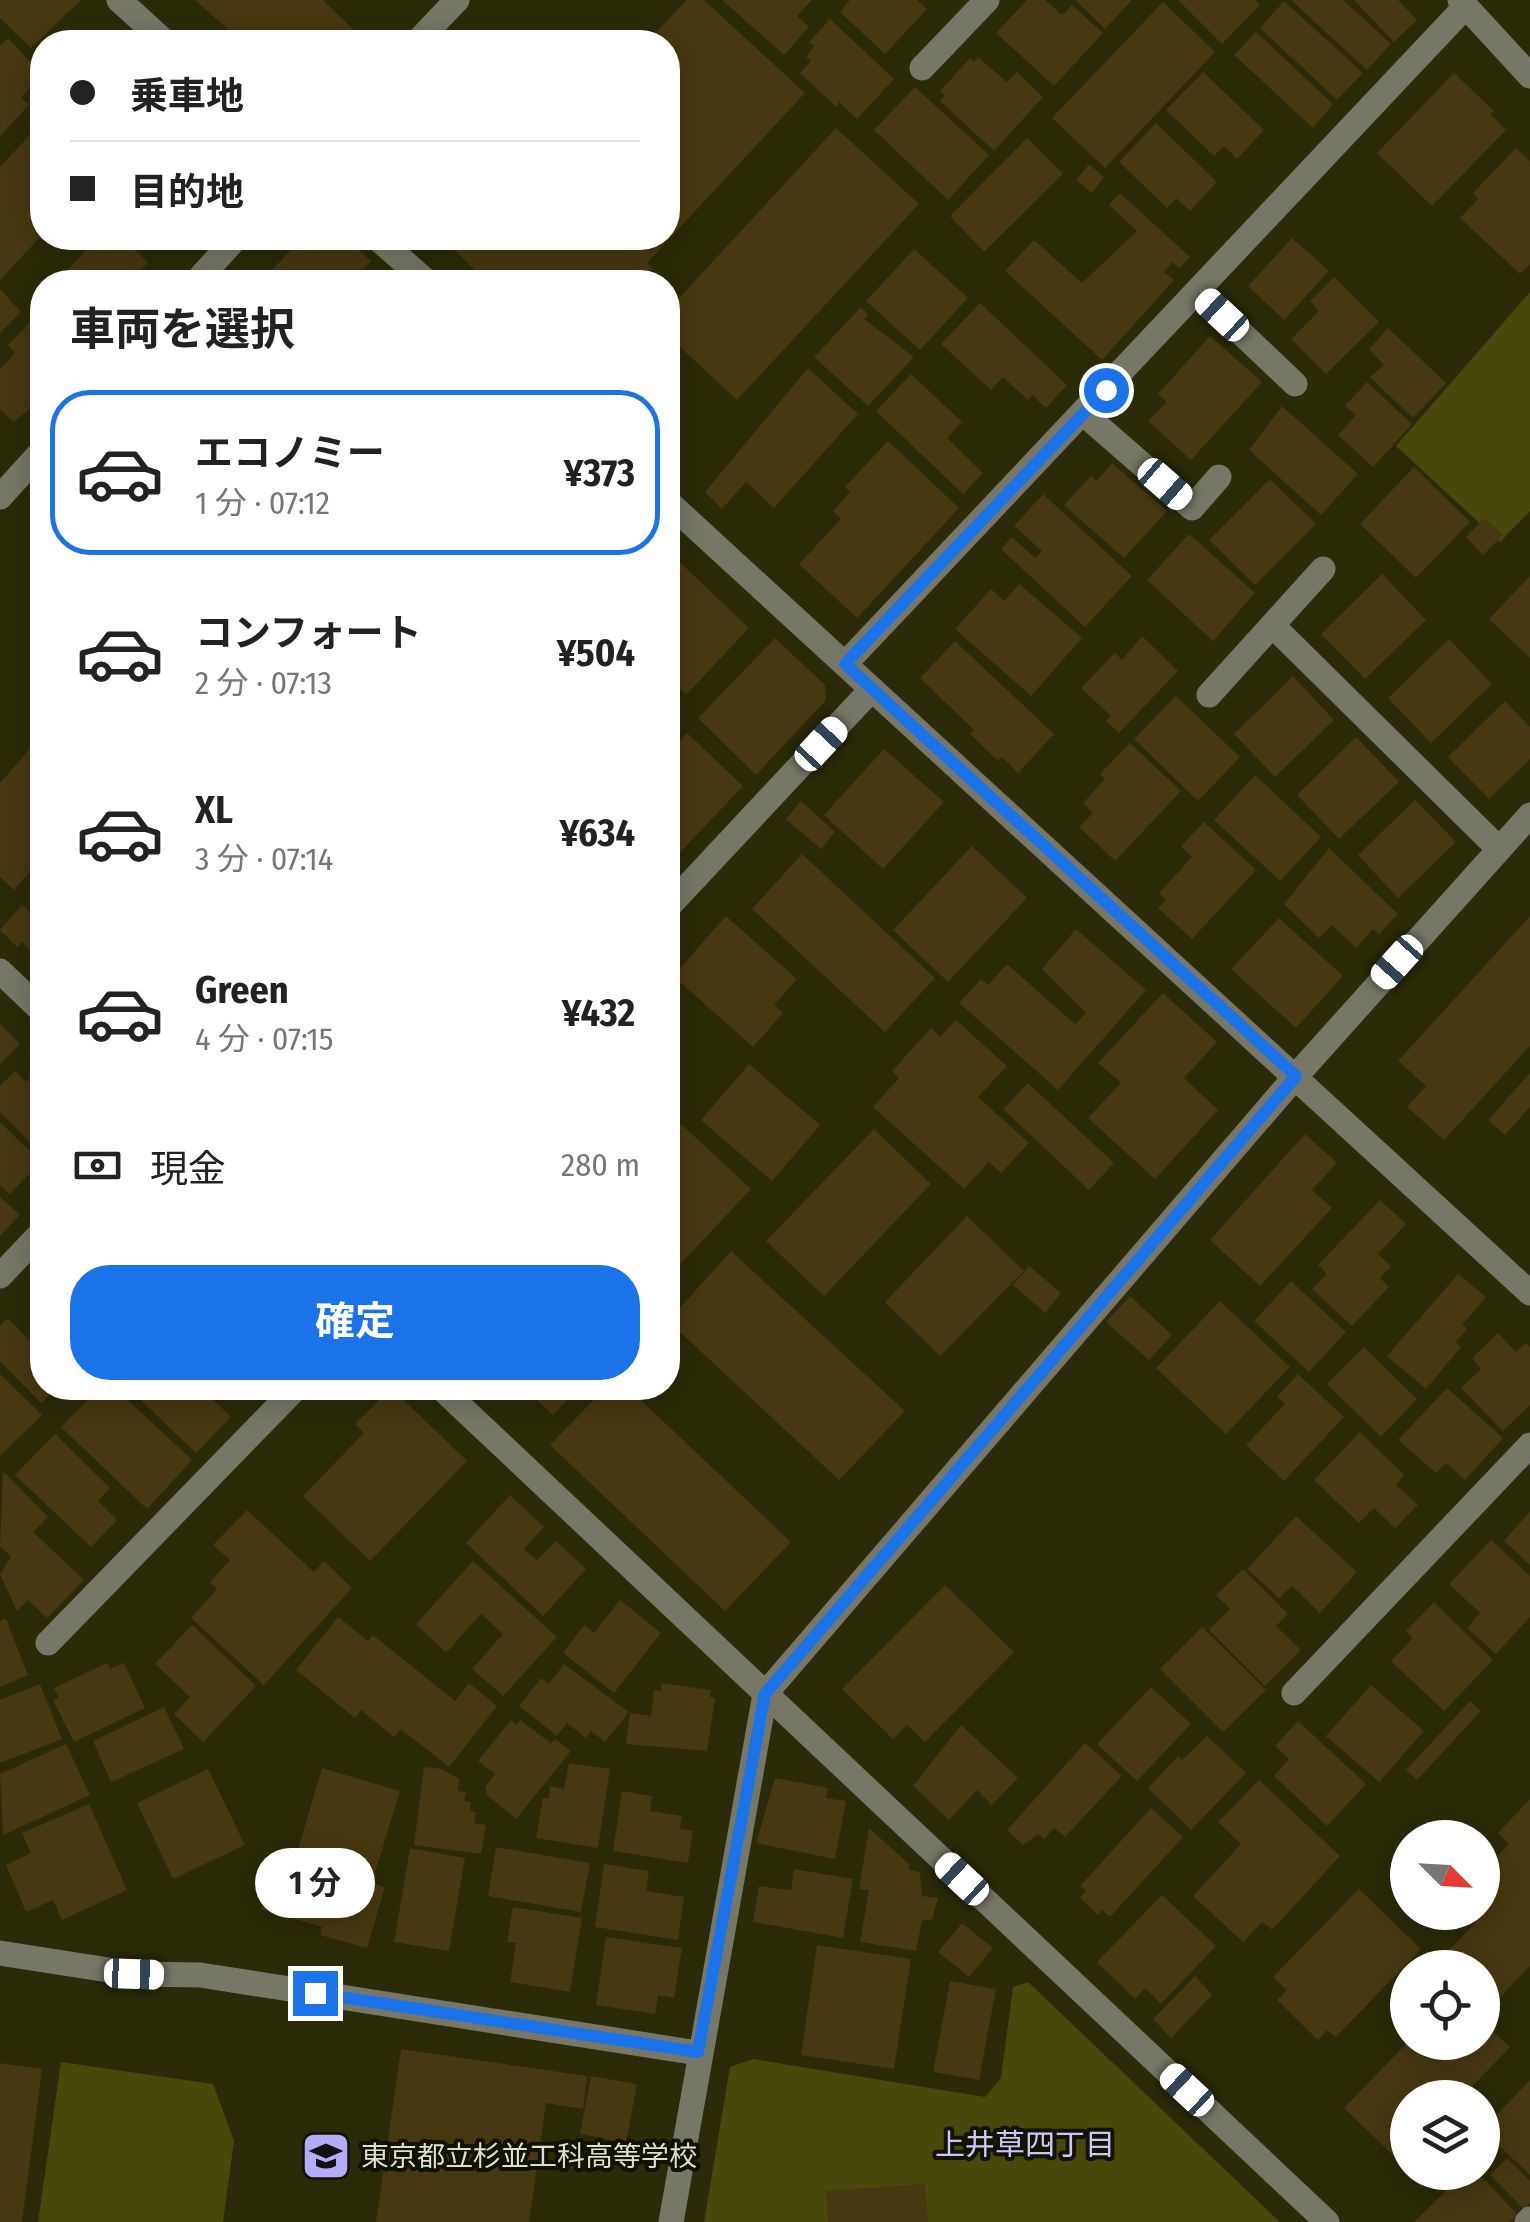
<!DOCTYPE html>
<html lang="ja">
<meta charset="utf-8">
<style>
body{margin:0;font-family:"Fira Sans Condensed","Noto Sans JP",sans-serif;background:#f6f6f6;color:#222;height:100vh;display:flex;flex-direction:column;font-size:38px;white-space:nowrap}
*{box-sizing:border-box;margin:0}
p{font-size:32px;color:#767676}
.icon{flex:none;width:55px;height:55px;fill:none;stroke:currentColor;stroke-width:2;stroke-linecap:round;stroke-linejoin:round}
.map{position:relative;flex:1;overflow:hidden}
.sheet{position:absolute;left:30px;top:270px;width:650px;height:1130px;display:flex;flex-direction:column;background:#fff;border-radius:40px;box-shadow:0 5px 25px #0003}
.sheet>*{flex:none}
.hud{position:absolute;left:30px;top:30px;width:650px;height:220px;border-radius:40px;box-shadow:0 5px 25px #0003;display:grid;align-content:center;height:220px;padding:0 40px;background:#fff}
.needle{width:65px;rotate:114deg}
.fabs{position:absolute;left:1390px;top:1820px;display:grid;gap:20px}
.fabs a{display:grid;place-items:center;width:110px;height:110px;border-radius:50%;background:#fff;box-shadow:0 5px 25px #0003;font-size:50px}
.end{position:absolute;width:45px;height:45px;margin:-22px;border:12px solid #1a73e8;background:#fff;box-shadow:0 0 0 5px #fff}
.from{border-radius:50%}
.bubble{position:absolute;height:70px;border-radius:35px;background:#fff;box-shadow:0 5px 25px #0003;font-size:32px;font-weight:700;line-height:70px;text-align:center}
.car{position:absolute;width:30px;height:60px;margin:-30px -15px;border-radius:12px;box-shadow:0 0 8px 2px #0007;background:linear-gradient(#fff 24%,#345 0 40%,#fff 0 76%,#345 0 86%,#fff 0)}
.hud b{display:flex;align-items:center;gap:35px;height:95px;font-size:38px}
.hud b+b{border-top:2px solid #e0e0e0}
.hud i{width:25px;height:25px;background:#222}
ul{padding:0;list-style:none}
li{display:flex;align-items:center;gap:30px;height:165px;margin:0 20px 15px;padding:0 20px;border:5px solid transparent;border-radius:40px}
li div{flex:1}
li b{display:block;font-size:38px}
li em{font-style:normal;font-weight:700}
li.current{border-color:#1a73e8}
li>.icon{width:90px;height:90px;stroke-width:1.5}
h2{padding:0 40px;font-size:45px;line-height:120px}
.pay{display:flex;align-items:center;gap:25px;height:110px;padding:0 40px;font-size:38px}
.pay p{margin-inline-start:auto}
.primary-button{display:flex;gap:20px;margin-top:auto;padding:20px 40px}
.primary-button a{flex:1;height:115px;border-radius:40px;background:#1a73e8;color:#fff;font-size:40px;font-weight:700;line-height:115px;text-align:center}
.map>svg:first-child{display:block}
</style>
<div class="map">
<svg width="1530" height="2222" viewBox="0 0 1530 2222">
<rect width="100%" height="100%" fill="#2b2a09"/>
<g fill="#49480b">
<polygon points="1530,292 1530,511 1500,542 1396,446"/>
<polygon points="1028,1982 1280,2222 704,2222 730,2067 753,2059 985,2097 1001,2078 1013,1987"/>
<polygon points="61,2062 213,2084 234,2141 223,2222 38,2222"/>
</g>
<g fill="#463810">
<polygon points="0,0 81,0 31,48 0,18"/>
<polygon points="195,0 323,0 353,29 340,42 242,42"/>
<polygon points="687,0 704,0 805,93 647,263 653,269 640,282 487,282 442,238 668,238 668,42 646,42"/>
<polygon points="722,0 812,0 797,16 809,27 784,55"/>
<polygon points="850,0 917,0 927,9 885,54 840,12"/>
<polygon points="1027,0 1045,0 1062,15 1072,5 1103,33 1054,86 996,33"/>
<polygon points="1075,0 1132,0 1105,29"/>
<polygon points="1178,0 1255,0 1260,5 1222,44"/>
<polygon points="1291,0 1343,0 1391,44 1367,70"/>
<polygon points="1354,0 1398,0 1417,20 1394,42"/>
<polygon points="1284,1 1363,73 1337,100 1260,28"/>
<polygon points="1163,2 1215,52 1105,168 1052,118"/>
<polygon points="830,19 894,79 857,119 839,102 836,107 800,73 811,61 806,57 814,46 809,42"/>
<polygon points="1256,32 1333,104 1313,128 1234,55"/>
<polygon points="8,38 42,74 21,98 29,105 0,136 0,46"/>
<polygon points="978,57 1007,82 1017,72 1043,97 994,151 940,101 945,95 940,91 970,58 974,62"/>
<polygon points="1203,72 1264,130 1237,159 1224,146 1214,156 1166,110"/>
<polygon points="1454,73 1494,111 1490,114 1506,130 1432,206 1377,153"/>
<polygon points="915,87 989,155 948,200 874,130"/>
<polygon points="1156,123 1217,182 1190,211 1176,198 1167,208 1119,162"/>
<polygon points="39,125 42,235 0,280 0,167"/>
<polygon points="836,128 919,204 737,400 668,336 668,310"/>
<polygon points="1027,138 1063,174 984,252 950,216"/>
<polygon points="1516,148 1530,161 1530,264 1520,274 1460,218 1478,199 1473,193"/>
<polygon points="1089,164 1104,177 1092,193 1076,180"/>
<polygon points="1120,193 1190,257 1179,269 1173,262 1164,272 1174,280 1102,360 1005,271 1034,240 1082,283 1137,231 1109,205"/>
<polygon points="97,238 121,238 148,262 131,282 57,282"/>
<polygon points="302,238 344,238 371,261 363,270 368,275 361,282 261,282"/>
<polygon points="1292,238 1329,271 1284,320 1248,286"/>
<polygon points="914,249 968,298 920,350 866,301"/>
<polygon points="1334,277 1379,322 1326,374 1291,339 1319,311 1310,301"/>
<polygon points="0,289 21,312 0,333"/>
<polygon points="980,303 1067,385 1046,408 1032,395 1028,400 1003,377 991,390 941,344"/>
<polygon points="861,307 868,315 864,319 914,357 868,406 814,357"/>
<polygon points="31,321 42,332 42,398 14,422 0,409 0,369 15,353 8,345"/>
<polygon points="1388,328 1446,383 1413,418 1370,377 1384,365 1369,349"/>
<polygon points="1210,336 1262,382 1191,460 1148,421 1167,402 1158,394"/>
<polygon points="808,368 858,414 774,508 746,482 722,509 705,492"/>
<polygon points="911,374 962,422 947,438 983,473 963,494 876,411"/>
<polygon points="1367,382 1412,424 1373,467 1338,435 1356,415 1345,406"/>
<polygon points="1282,406 1358,474 1321,515 1249,450"/>
<polygon points="888,441 959,508 857,618 799,564 841,519 833,511 850,492 845,487"/>
<polygon points="1112,463 1167,511 1124,558 1064,505 1091,476 1097,481"/>
<polygon points="1414,467 1470,522 1416,578 1360,524"/>
<polygon points="1270,479 1316,524 1255,585 1209,540"/>
<polygon points="1043,494 1132,576 1085,627 1001,549 1012,537 1035,558 1042,551 1014,526"/>
<polygon points="1485,518 1503,535 1483,555 1466,537"/>
<polygon points="1189,534 1255,593 1213,641 1147,580"/>
<polygon points="668,551 749,628 686,695 668,677"/>
<polygon points="1382,574 1426,620 1365,679 1321,634"/>
<polygon points="1530,576 1530,658 1489,619"/>
<polygon points="1019,584 1082,638 1031,696 955,629 991,589 1004,601"/>
<polygon points="1142,636 1178,671 1119,733 1106,721 1111,716 1081,688 1115,653 1122,660"/>
<polygon points="775,638 825,685 826,700 756,775 698,718"/>
<polygon points="1449,639 1492,684 1431,743 1388,698"/>
<polygon points="955,641 1054,734 1018,773 1002,757 998,761 970,734 974,730 920,678"/>
<polygon points="1293,676 1334,720 1275,777 1234,734"/>
<polygon points="1176,696 1240,757 1198,801 1134,739"/>
<polygon points="1505,701 1530,727 1530,759 1489,799 1448,757"/>
<polygon points="687,733 743,786 673,860 668,855 668,753"/>
<polygon points="42,735 42,868 38,863 14,890 0,877 0,783"/>
<polygon points="1356,737 1399,782 1339,839 1297,795"/>
<polygon points="1130,743 1181,791 1115,861 1079,827 1093,813 1083,803 1105,779 1100,774"/>
<polygon points="884,749 944,802 883,869 824,815"/>
<polygon points="1255,775 1321,837 1280,881 1214,820"/>
<polygon points="1415,800 1456,842 1398,898 1358,855"/>
<polygon points="801,801 835,832 821,849 786,819"/>
<polygon points="1204,822 1256,870 1192,939 1158,908 1166,900 1159,893 1192,857 1181,846"/>
<polygon points="972,846 1027,898 948,982 893,930"/>
<polygon points="1329,848 1398,914 1379,934 1373,929 1356,948 1332,925 1319,938 1284,904"/>
<polygon points="802,854 935,978 885,1032 752,909"/>
<polygon points="22,905 42,924 42,962 22,942 17,947 0,930"/>
<polygon points="726,916 797,979 774,1005 783,1013 753,1047 673,976"/>
<polygon points="1530,916 1530,1046 1444,1140 1407,1107 1426,1086 1398,1061"/>
<polygon points="1279,918 1343,976 1296,1028 1231,969"/>
<polygon points="1076,929 1146,990 1058,1090 959,1003 981,979 988,985 1007,964 1075,1024 1086,1013 1042,969"/>
<polygon points="1163,993 1217,1042 1184,1078 1218,1110 1155,1179 1088,1118 1121,1083 1098,1063"/>
<polygon points="956,1020 1007,1066 978,1097 1029,1143 1001,1173 989,1162 964,1189 873,1107 899,1078 892,1071 931,1028 940,1037"/>
<polygon points="0,1024 20,1044 0,1064"/>
<polygon points="749,1064 820,1125 772,1181 701,1120"/>
<polygon points="42,1066 42,1155 0,1112 0,1086 15,1071 27,1082"/>
<polygon points="1530,1073 1530,1107 1505,1135 1488,1120"/>
<polygon points="1028,1083 1114,1163 1089,1190 1003,1109"/>
<polygon points="0,1122 41,1162 10,1194 0,1185"/>
<polygon points="681,1124 751,1189 674,1271 679,1276 668,1288 668,1139"/>
<polygon points="874,1129 931,1184 824,1296 766,1241"/>
<polygon points="1305,1134 1337,1163 1312,1190 1332,1208 1260,1286 1210,1240"/>
<polygon points="0,1197 20,1215 0,1236"/>
<polygon points="1380,1200 1406,1224 1378,1254 1391,1266 1380,1278 1389,1287 1352,1326 1312,1289 1327,1274 1318,1265"/>
<polygon points="967,1216 1024,1271 940,1356 885,1302"/>
<polygon points="731,1251 905,1411 839,1480 668,1321"/>
<polygon points="1029,1266 1061,1293 1045,1313 1013,1285"/>
<polygon points="1458,1274 1486,1297 1462,1325 1467,1329 1456,1342 1461,1347 1426,1389 1387,1356"/>
<polygon points="1291,1281 1346,1332 1309,1372 1254,1321"/>
<polygon points="1130,1296 1172,1335 1149,1360 1106,1322"/>
<polygon points="1220,1301 1290,1367 1226,1434 1156,1368"/>
<polygon points="8,1318 33,1344 42,1336 42,1388 57,1388 41,1403 0,1361 0,1326"/>
<polygon points="1498,1333 1516,1352 1526,1343 1530,1347 1530,1405 1503,1431 1461,1388 1481,1369 1472,1358"/>
<polygon points="1364,1347 1417,1399 1381,1437 1327,1384"/>
<polygon points="0,1374 42,1415 0,1456"/>
<polygon points="1298,1374 1344,1417 1284,1481 1246,1445 1285,1404 1277,1397"/>
<polygon points="99,1388 115,1388 192,1460 147,1509 61,1427"/>
<polygon points="128,1388 201,1388 231,1417 196,1453"/>
<polygon points="391,1388 467,1461 370,1561 303,1496 364,1433 355,1424"/>
<polygon points="524,1388 579,1388 553,1415"/>
<polygon points="605,1388 628,1388 791,1542 725,1611 550,1445"/>
<polygon points="1447,1388 1503,1438 1465,1480 1446,1463 1436,1473 1398,1440"/>
<polygon points="1360,1432 1404,1475 1396,1485 1418,1505 1395,1528 1374,1508 1359,1523 1314,1480"/>
<polygon points="55,1434 110,1488 98,1501 117,1520 91,1547 15,1475"/>
<polygon points="3,1471 48,1517 33,1532 84,1580 47,1618 28,1600 17,1611 0,1574 11,1557 0,1546"/>
<polygon points="510,1495 544,1527 524,1549 537,1560 556,1541 586,1569 543,1616 466,1543"/>
<polygon points="247,1510 314,1572 324,1561 352,1588 264,1685 191,1618 217,1589 210,1582 230,1560 213,1545"/>
<polygon points="1530,1511 1530,1565 1504,1541"/>
<polygon points="1296,1516 1357,1572 1320,1613 1292,1586 1279,1598 1247,1569"/>
<polygon points="1491,1540 1530,1576 1530,1617 1496,1654 1467,1628 1480,1613 1449,1584"/>
<polygon points="473,1561 557,1637 503,1696 472,1669 503,1634 481,1614 446,1653 416,1624"/>
<polygon points="1243,1569 1288,1614 1276,1626 1301,1650 1265,1686 1209,1630 1230,1609 1216,1595"/>
<polygon points="945,1585 1014,1652 925,1742 907,1725 893,1739 842,1689"/>
<polygon points="620,1600 661,1633 614,1693 563,1653 584,1625 594,1633"/>
<polygon points="1434,1602 1493,1660 1444,1711 1391,1661 1413,1638 1406,1631"/>
<polygon points="338,1617 368,1641 373,1635 455,1701 469,1683 497,1706 449,1767 401,1729 394,1737 361,1710 355,1718 296,1670"/>
<polygon points="6,1619 28,1675 0,1687 0,1621"/>
<polygon points="192,1625 256,1686 203,1742 174,1714 190,1697 155,1664"/>
<polygon points="1202,1627 1266,1690 1223,1732 1160,1669"/>
<polygon points="107,1663 110,1669 124,1663 145,1708 74,1742 53,1700 59,1698 54,1688"/>
<polygon points="564,1664 629,1712 605,1742 591,1731 586,1738 567,1723 557,1736 519,1706 541,1678 549,1684"/>
<polygon points="661,1683 711,1690 710,1697 715,1698 707,1751 626,1744 630,1713 651,1716 654,1690 661,1691"/>
<polygon points="40,1684 62,1739 0,1763 0,1700"/>
<polygon points="1371,1685 1424,1731 1379,1782 1326,1736"/>
<polygon points="1151,1687 1191,1724 1137,1781 1097,1744"/>
<polygon points="1470,1701 1481,1711 1417,1780 1406,1770"/>
<polygon points="164,1707 184,1749 111,1782 93,1741"/>
<polygon points="511,1720 516,1725 520,1720 551,1743 555,1739 571,1751 516,1819 487,1795 485,1787 495,1774 478,1761"/>
<polygon points="1298,1721 1366,1784 1327,1826 1274,1776 1289,1759 1275,1746"/>
<polygon points="961,1725 1018,1778 992,1805 977,1790 949,1820 913,1786"/>
<polygon points="1207,1736 1246,1773 1191,1830 1148,1788 1178,1756 1182,1760"/>
<polygon points="1085,1743 1122,1776 1065,1837 1054,1828 1044,1839 1038,1834 1023,1845 1007,1830"/>
<polygon points="66,1744 90,1795 3,1835 0,1774"/>
<polygon points="569,1763 610,1769 598,1848 536,1838 543,1798 549,1798 550,1786 564,1789"/>
<polygon points="424,1767 442,1769 459,1779 458,1791 466,1792 464,1801 471,1802 470,1811 476,1812 474,1823 486,1825 481,1854 414,1845"/>
<polygon points="322,1768 400,1791 372,1883 385,1887 367,1948 320,1935 322,1927 261,1909 276,1858 294,1863"/>
<polygon points="208,1769 245,1845 173,1879 137,1803"/>
<polygon points="775,1778 828,1788 826,1798 846,1801 835,1859 756,1843"/>
<polygon points="1259,1780 1340,1856 1272,1930 1262,1922 1243,1942 1193,1896 1241,1844 1218,1822"/>
<polygon points="622,1791 652,1796 650,1811 682,1816 680,1828 693,1831 688,1863 613,1851"/>
<polygon points="1530,1799 1530,1966 1498,1999 1482,1984 1482,1968 1465,1968 1448,1951 1476,1922 1467,1912 1482,1912 1482,1872 1509,1844 1498,1833"/>
<polygon points="89,1804 127,1890 62,1920 53,1900 26,1912 6,1865 31,1853 22,1833"/>
<polygon points="1151,1808 1183,1837 1110,1917 1102,1910 1098,1915 1080,1898 1086,1890 1080,1886"/>
<polygon points="869,1828 909,1864 909,1870 920,1872 922,1896 938,1898 932,1920 922,1920 916,1951 860,1942 869,1890 859,1889"/>
<polygon points="496,1847 590,1863 581,1912 488,1896"/>
<polygon points="410,1848 465,1858 449,1951 394,1942"/>
<polygon points="604,1864 649,1871 646,1891 684,1897 678,1940 595,1927"/>
<polygon points="794,1869 853,1879 843,1938 753,1922 759,1886 791,1890"/>
<polygon points="1359,1889 1421,1949 1336,2037 1327,2030 1318,2040 1277,2000 1287,1990 1273,1977"/>
<polygon points="1162,1895 1216,1946 1161,2004 1145,1988 1135,1999 1097,1962"/>
<polygon points="513,1907 582,1918 570,1992 510,1982 516,1943 507,1942"/>
<polygon points="962,1923 993,1948 969,1977 938,1952"/>
<polygon points="606,1937 682,1948 674,1998 658,1995 655,2014 596,2005"/>
<polygon points="817,1945 911,1959 894,2069 801,2055"/>
<polygon points="1195,1976 1212,1995 1171,2038 1153,2019"/>
<polygon points="950,1981 996,1989 979,2080 933,2072"/>
<polygon points="1482,2021 1510,2047 1461,2098 1408,2098 1408,2154 1400,2162 1344,2108 1408,2042 1482,2042"/>
<polygon points="401,2049 587,2076 583,2109 546,2103 529,2222 376,2222"/>
<polygon points="0,2063 42,2069 22,2222 0,2222"/>
<polygon points="591,2076 637,2084 626,2143 580,2134"/>
<polygon points="1530,2080 1530,2175 1482,2130"/>
<polygon points="1507,2158 1530,2181 1530,2203 1524,2209 1490,2175"/>
<polygon points="1465,2172 1477,2172 1517,2214 1509,2222 1414,2222"/>
<polygon points="925,2184 928,2222 828,2222 826,2191"/>
</g>
<g fill="none" stroke-linecap="round" stroke-linejoin="round">
<g stroke="#777768" stroke-width="25">
<polyline points="119,0 165,42"/>
<polyline points="1460,0 1530,76"/>
<polyline points="417,42 457,0"/>
<polyline points="922,68 987,0"/>
<polyline points="377,238 427,282"/>
<polyline points="196,282 236,238"/>
<polyline points="1198,292 1295,384"/>
<polyline points="1084,414 1192,508 1219,477"/>
<polyline points="0,497 42,451"/>
<polyline points="668,502 1530,1293"/>
<polyline points="1274,627 1499,849"/>
<polyline points="845,664 1466,6"/>
<polyline points="1209,695 1323,569"/>
<polyline points="668,907 872,689"/>
<polyline points="0,971 42,1011"/>
<polyline points="0,1276 42,1232"/>
<polyline points="441,1388 1327,2222"/>
<polyline points="48,1643 296,1388"/>
<polyline points="1294,1693 1530,1445"/>
<polyline points="0,1953 134,1974 200,1975 698,2053"/>
<polyline points="671,2222 765,1694 1296,1076 1530,815"/>
<polyline points="1527,2222 1530,2219"/>
</g>
</g>
<g fill="none" stroke-linecap="round" stroke-linejoin="round">
<polyline stroke="#1a73e8" stroke-width="12" points="315,1993 698,2052 765,1694 1296,1076 845,664 1106,390"/>
</g>
<defs>
<g id="school-square" transform="scale(2.5)"><rect x="-9" y="-9" width="18" height="18" rx="4" fill="#b5acf8" stroke="#121205"/><path d="M0-5L7-2L0 1L-7-2ZM-4 1L0 2.5L4 1V4Q0 6-4 4Z" fill="#111"/></g>
</defs>
<g fill-rule="evenodd">
<use href="#school-square" x="326" y="2156"/>
</g>
<g text-anchor="middle" dominant-baseline="central" stroke-width="8" stroke-linejoin="round" paint-order="stroke">
<g font-size="28" fill="#dfdfcd" stroke="#121205" text-anchor="start">
<text x="361" y="2156">東京都立杉並工科高等学校</text>
</g>
<g font-size="30" fill="#ccc8f3" stroke="#121205">
<text x="1025" y="2145">上井草四丁目</text>
</g>
</g>
</svg>
<div class="fabs">
<a><svg class="needle" viewBox="-14 -14 28 28"><path d="M0-13l5 13h-10z" fill="#e53935"/><path d="M0 13l5-13h-10z" fill="#767676"/></svg></a>
<a><svg class="icon" aria-label="locate" viewBox="0 0 24 24"><circle cx="12" cy="12" r="6"/><path d="M12 2v4M12 18v4M2 12h4M18 12h4"/></svg></a>
<a><svg class="icon" aria-label="layers" viewBox="0 0 24 24"><path d="M12 4l9 5-9 5-9-5zM3 14l9 5 9-5"/></svg></a>
</div>
<i class="end from" style="left:1106px;top:390px"></i>
<i class="end" style="left:315px;top:1993px"></i>
<div class="bubble" style="left:255px;top:1848px;width:120px">1 分</div>
<i class="car" style="left:1222px;top:315px;rotate:313deg"></i>
<i class="car" style="left:1165px;top:484px;rotate:131deg"></i>
<i class="car" style="left:821px;top:744px;rotate:43deg"></i>
<i class="car" style="left:1397px;top:962px;rotate:222deg"></i>
<i class="car" style="left:962px;top:1879px;rotate:313deg"></i>
<i class="car" style="left:134px;top:1974px;rotate:92deg"></i>
<i class="car" style="left:1187px;top:2090px;rotate:313deg"></i>
<div class="hud">
<b><i class="from"></i>乗車地</b>
<b><i></i>目的地</b>
</div>
<section class="sheet">
<h2>車両を選択</h2>
<ul>
<li class="current"><svg class="icon" aria-label="car" viewBox="0 0 24 24"><path d="M5 17H2v-5l4-1 3-4h7l3 4 3 1v5h-3M9 17h6M6 11h13"/><circle cx="7" cy="17" r="2"/><circle cx="17" cy="17" r="2"/></svg><div><b>エコノミー</b><p>1 分 · 07:12</p></div><em>¥373</em></li>
<li><svg class="icon" aria-label="car" viewBox="0 0 24 24"><path d="M5 17H2v-5l4-1 3-4h7l3 4 3 1v5h-3M9 17h6M6 11h13"/><circle cx="7" cy="17" r="2"/><circle cx="17" cy="17" r="2"/></svg><div><b>コンフォート</b><p>2 分 · 07:13</p></div><em>¥504</em></li>
<li><svg class="icon" aria-label="car" viewBox="0 0 24 24"><path d="M5 17H2v-5l4-1 3-4h7l3 4 3 1v5h-3M9 17h6M6 11h13"/><circle cx="7" cy="17" r="2"/><circle cx="17" cy="17" r="2"/></svg><div><b>XL</b><p>3 分 · 07:14</p></div><em>¥634</em></li>
<li><svg class="icon" aria-label="car" viewBox="0 0 24 24"><path d="M5 17H2v-5l4-1 3-4h7l3 4 3 1v5h-3M9 17h6M6 11h13"/><circle cx="7" cy="17" r="2"/><circle cx="17" cy="17" r="2"/></svg><div><b>Green</b><p>4 分 · 07:15</p></div><em>¥432</em></li>
</ul>
<div class="pay"><svg class="icon" aria-label="cash" viewBox="0 0 24 24"><path d="M3 7h18v10H3z"/><circle cx="12" cy="12" r="2"/></svg>現金<p>280 m</p></div>
<div class="primary-button"><a>確定</a></div>
</section>
</div>
